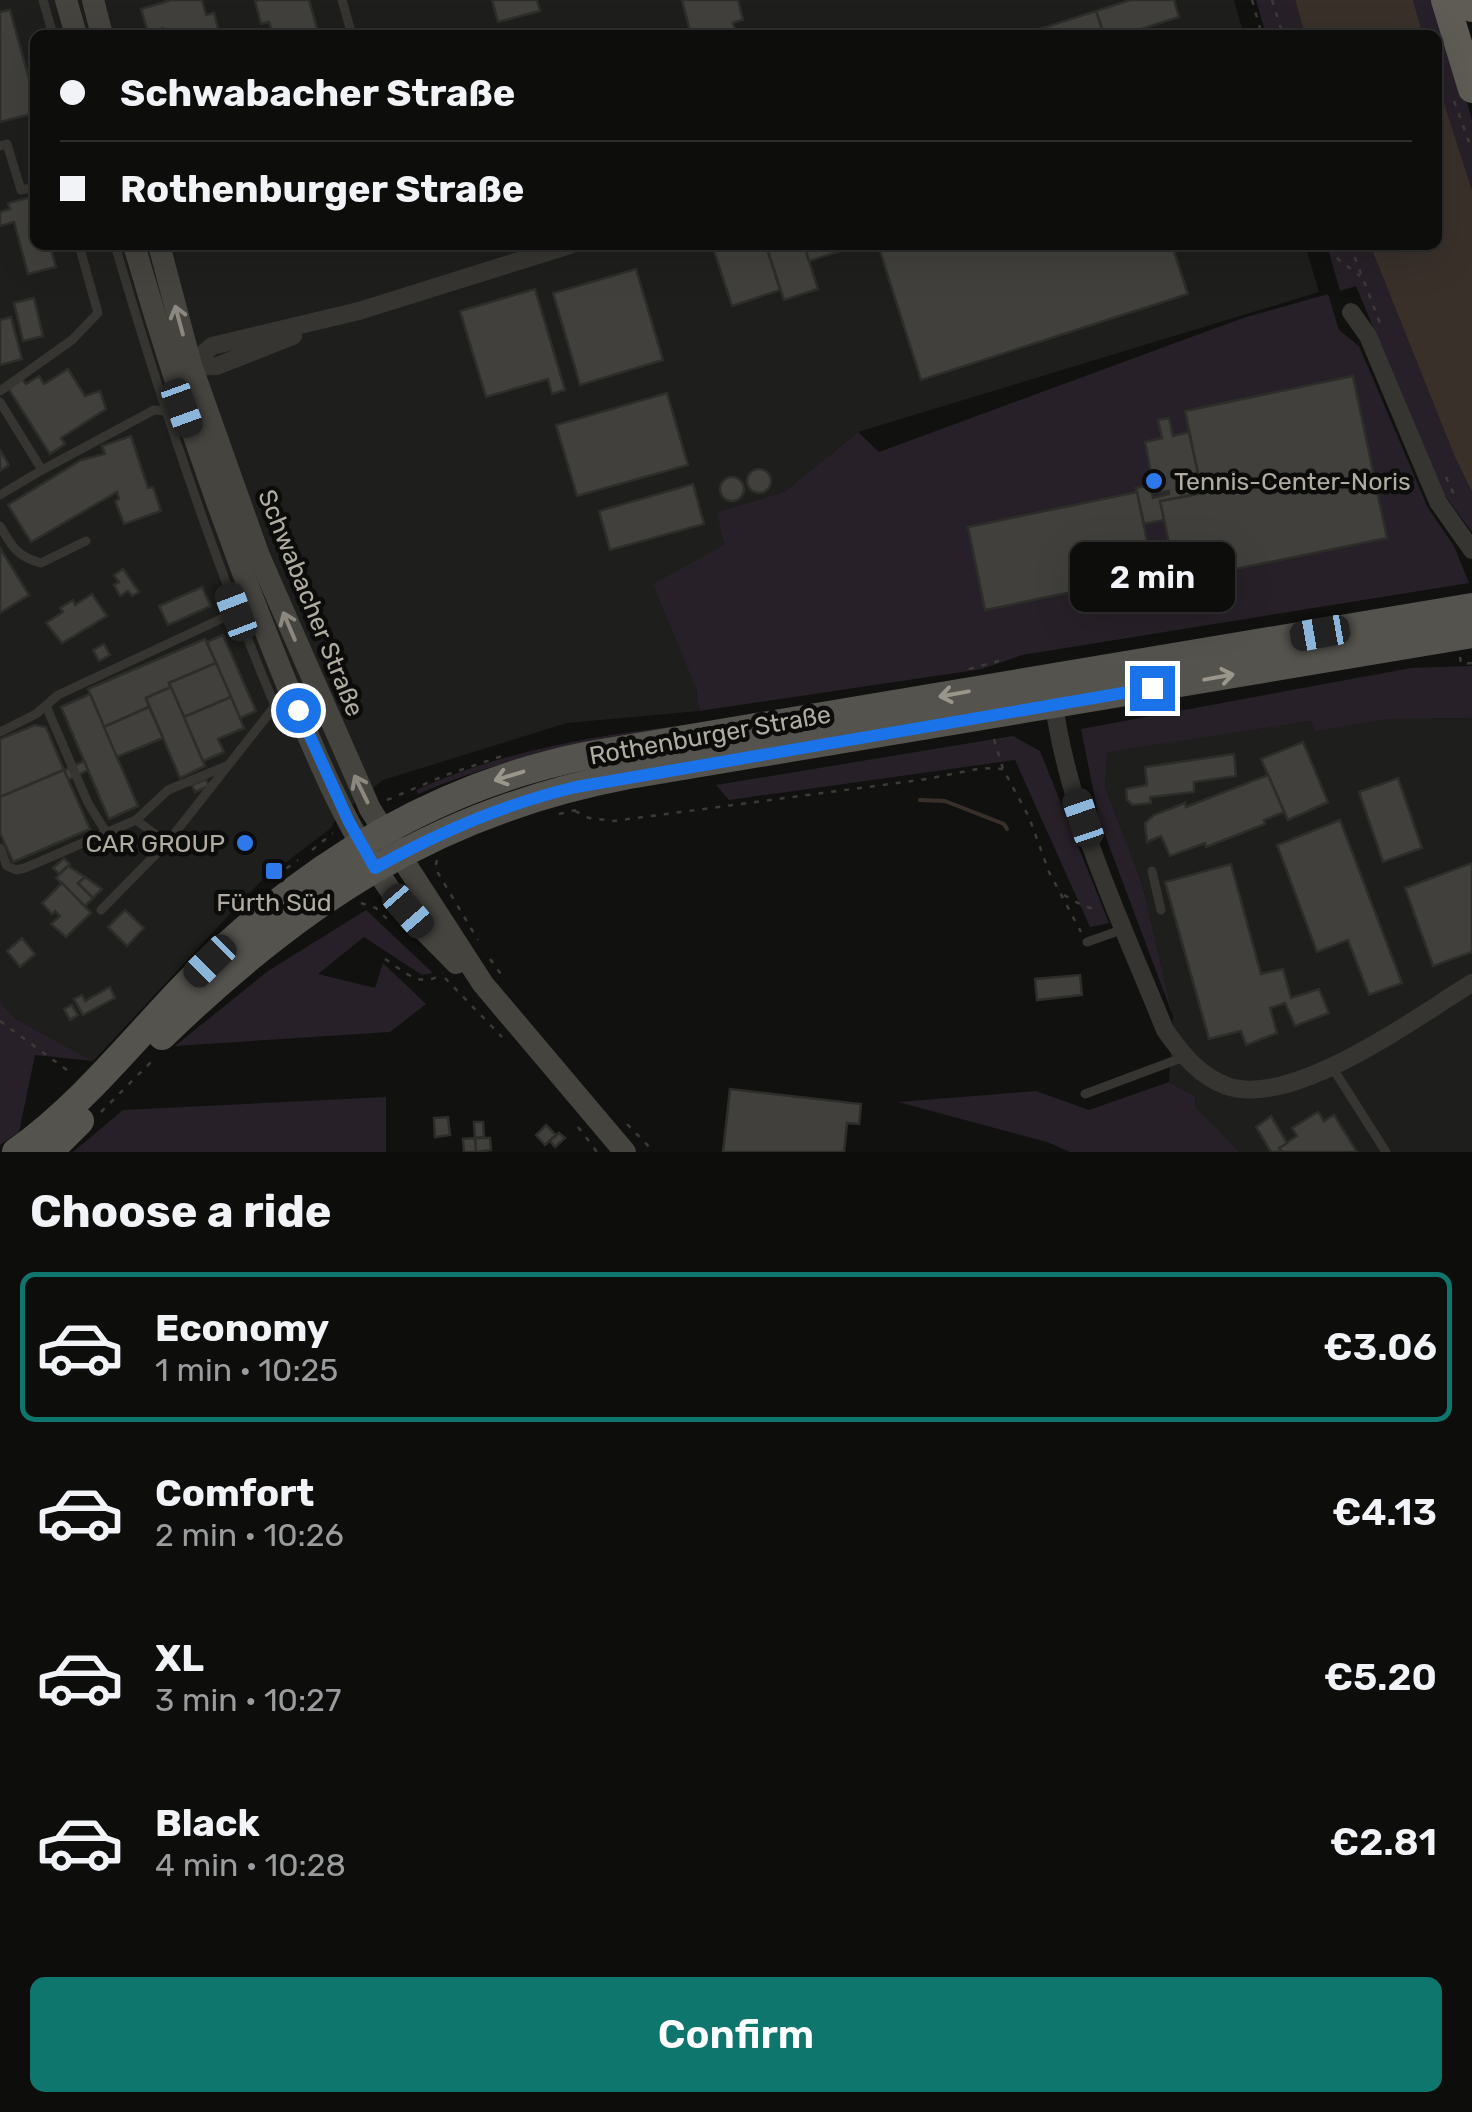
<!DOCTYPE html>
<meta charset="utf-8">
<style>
body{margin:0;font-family:Rubik,sans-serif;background:#161615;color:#f1f3f6;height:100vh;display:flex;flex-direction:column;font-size:38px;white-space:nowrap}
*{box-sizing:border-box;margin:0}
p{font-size:32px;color:#9a9c9d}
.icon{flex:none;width:55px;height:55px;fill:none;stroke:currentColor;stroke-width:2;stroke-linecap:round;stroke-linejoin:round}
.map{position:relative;height:1152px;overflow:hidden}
.details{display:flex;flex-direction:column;background:#0d0d0c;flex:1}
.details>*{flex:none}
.guide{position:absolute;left:30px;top:30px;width:1412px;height:220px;border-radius:15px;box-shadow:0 10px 40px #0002,0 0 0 2px #2d2d2d;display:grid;align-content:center;height:220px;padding:0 30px;background:#0d0d0c}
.end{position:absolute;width:45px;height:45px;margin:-22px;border:12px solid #1a73e8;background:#fff;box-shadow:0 0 0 5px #fff}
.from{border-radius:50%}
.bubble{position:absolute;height:70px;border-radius:15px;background:#0d0d0c;box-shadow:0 10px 40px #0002,0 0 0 2px #2d2d2d;font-size:32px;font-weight:600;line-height:70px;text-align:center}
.car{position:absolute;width:30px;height:60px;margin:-30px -15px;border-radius:12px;box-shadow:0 0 8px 2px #0007;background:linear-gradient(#222 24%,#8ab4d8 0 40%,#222 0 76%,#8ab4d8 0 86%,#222 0)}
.guide b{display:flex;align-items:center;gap:35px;height:95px;font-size:38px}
.guide b+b{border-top:2px solid #2d2d2d}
.guide i{width:25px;height:25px;background:#f1f3f6}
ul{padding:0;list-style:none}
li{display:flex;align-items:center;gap:30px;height:150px;margin:0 20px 15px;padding:0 10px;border:5px solid transparent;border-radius:15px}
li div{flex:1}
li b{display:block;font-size:38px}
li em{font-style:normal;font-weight:600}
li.selected{border-color:#0f766e}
li>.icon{width:90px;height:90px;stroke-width:1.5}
h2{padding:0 30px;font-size:45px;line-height:120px}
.cta{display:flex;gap:20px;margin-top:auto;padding:20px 30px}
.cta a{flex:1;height:115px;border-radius:15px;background:#0f766e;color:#fff;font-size:40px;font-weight:600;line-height:115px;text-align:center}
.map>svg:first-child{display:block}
</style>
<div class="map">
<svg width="1472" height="1152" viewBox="0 0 1472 1152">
<rect width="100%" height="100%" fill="#111110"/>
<g fill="#1e1e1c">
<polygon points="0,0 1234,0 1244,35 35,35 35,245 1305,245 1319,292 858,432 784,492 718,512 724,545 696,689 699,711 567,723 383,780 337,817 331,828 260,882 93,1061 16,1019 0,1002"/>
<polygon points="1472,718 1472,1152 1240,1152 1196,1107 1195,1096 1169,1082 1173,1016 1142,883 1105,787 1107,751 1313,721 1316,730 1389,719"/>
</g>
<g fill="#282028">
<polygon points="1256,0 1295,0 1305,35 1266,35"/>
<polygon points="1413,0 1438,0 1472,120 1472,190 1438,84 1438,35 1423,35"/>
<polygon points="1327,245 1370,245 1454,455 1472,492 1472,532 1440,489 1356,286 1340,291"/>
<polygon points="1328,294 1339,330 1359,346 1428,508 1454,546 1469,583 1022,655 982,669 699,711 696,688 653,584 724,545 717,512 784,492 858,432 879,452 1243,318"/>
<polygon points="1472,666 1472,718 1389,719 1315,731 1312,721 1107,752 1105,787 1142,883 1173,1016 1099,819 1081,729 1411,668"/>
<path d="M713,722c-102,16 -200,31 -295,72l-2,-4c95,-43 194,-57 297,-68z"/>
<polygon points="1013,736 1040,751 1109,923 1090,927 1015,760 729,800 716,785"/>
<polygon points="366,910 433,973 422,975 364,937 318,974 375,988 383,963 426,1004 390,1032 175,1046 268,971"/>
<polygon points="0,1002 16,1019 93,1061 35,1055 19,1132 0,1145"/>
<polygon points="1169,1082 1195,1096 1196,1107 1240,1152 1070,1152 1047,1142 898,1102 1036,1091 1089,1110"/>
<polygon points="386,1097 386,1152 73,1152 123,1110"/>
</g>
<g fill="#39302a">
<polygon points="1295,0 1413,0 1423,35 1305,35"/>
<polygon points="1438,84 1472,190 1472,492 1454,455 1370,245 1438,245"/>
</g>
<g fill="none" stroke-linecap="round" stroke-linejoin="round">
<polyline stroke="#39302a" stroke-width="4" points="920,800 945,801 1004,824 1007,829"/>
</g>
<g fill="#41403c" stroke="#2d2d2a" stroke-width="2.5">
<polygon points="171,0 202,0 206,15 214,13 220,35 165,35 163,28 148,33 141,9"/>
<polygon points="259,0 309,0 319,35 273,35 269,22 261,24 255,1"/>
<polygon points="492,0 537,0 540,11 498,22"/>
<polygon points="682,0 738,0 743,20 733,23 736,33 728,35 691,35"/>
<polygon points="1130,0 1174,0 1179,17 1123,35 1104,35 1096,11"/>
<polygon points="10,10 35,101 35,113 0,122 0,12"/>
<polygon points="1096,11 1104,35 1021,35"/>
<polygon points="35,196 35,245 50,245 56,267 28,274 14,222 0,226 0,212 10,209 8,203"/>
<polygon points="712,245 766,245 780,290 732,306"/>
<polygon points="766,245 804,245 818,289 784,300"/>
<polygon points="825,245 859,245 809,261 806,251"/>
<polygon points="878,245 1172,245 1188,294 921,380"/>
<polygon points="636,269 663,360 580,385 553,293"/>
<polygon points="535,289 565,390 552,394 548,379 486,397 460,311"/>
<polygon points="34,298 43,336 23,341 14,303"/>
<polygon points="11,317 22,359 0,365 0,320"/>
<polygon points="68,369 85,396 100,391 106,409 61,438 65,444 50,454 8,388 22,379 26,384 39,376 44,384"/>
<polygon points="1353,376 1387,538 1177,581 1160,501 1202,493 1185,411"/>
<polygon points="667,393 688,465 577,496 556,425"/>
<polygon points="1169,418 1173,436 1189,432 1202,493 1160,501 1164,520 1144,524 1136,488 1150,485 1153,498 1169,494 1169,491 1155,493 1145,442 1162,438 1158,420"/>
<polygon points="131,436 148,488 153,487 161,511 124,524 115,501 119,499 117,492 31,542 8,505 81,460 105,454 102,446"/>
<polygon points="0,450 9,465 0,471"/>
<circle cx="759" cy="481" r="12"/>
<circle cx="732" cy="489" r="12"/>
<polygon points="693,484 704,524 610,550 599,511"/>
<polygon points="1137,492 1154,575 985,610 968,527"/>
<polygon points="0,548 29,595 0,613"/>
<polygon points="123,569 139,592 132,596 128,591 120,596 114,585 119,582 114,575"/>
<polygon points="202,587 211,606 168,625 159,606"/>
<polygon points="92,594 107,616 62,643 46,623 63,612 60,608 73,600 75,605"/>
<polygon points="223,635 256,711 240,718 207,642"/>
<polygon points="205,639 216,663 169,683 171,687 146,698 149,707 104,727 88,689"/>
<polygon points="104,644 110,655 99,661 93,650"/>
<polygon points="216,663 231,697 184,717 169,683"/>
<polygon points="171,687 205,766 180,778 146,698"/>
<polygon points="90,694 138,806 109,819 61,707"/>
<polygon points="231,697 244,728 218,739 224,752 203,761 184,717"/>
<polygon points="149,707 163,738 117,757 104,727"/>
<polygon points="35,725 46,727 64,770 0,797 0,739"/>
<polygon points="1303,742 1328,802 1288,820 1261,759"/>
<polygon points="1234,754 1236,776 1194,782 1194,792 1150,797 1151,803 1133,805 1127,800 1126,789 1147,785 1145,767"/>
<polygon points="84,761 88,770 68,780 64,770"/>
<polygon points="64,770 90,829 13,862 0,833 0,797"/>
<polygon points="1268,775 1284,812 1264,820 1265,824 1206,847 1205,843 1170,856 1161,836 1147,842 1145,823 1154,815 1185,803 1186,807"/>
<polygon points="1398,778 1422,848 1383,862 1359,792"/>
<polygon points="206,779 209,786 195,792 192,785"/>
<polygon points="1340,820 1402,983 1369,995 1348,940 1317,952 1277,845"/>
<polygon points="64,858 70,864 59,874 53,868"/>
<polygon points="1472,863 1472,952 1433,966 1405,888"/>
<polygon points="1231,864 1261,974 1283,969 1291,998 1319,989 1329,1013 1295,1026 1285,1003 1270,1008 1277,1033 1246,1045 1241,1031 1209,1039 1165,882"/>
<polygon points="68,866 85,877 78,883 93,898 85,906 56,878"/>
<polygon points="85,877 102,889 93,898 78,883"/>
<polygon points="62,883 91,913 66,937 51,924 60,916 55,911 52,914 42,903"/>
<polygon points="125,910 144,928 127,946 108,927"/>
<polygon points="22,938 35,954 20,967 7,951"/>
<polygon points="1080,975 1082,995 1037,1000 1035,979"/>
<polygon points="110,987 115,998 83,1015 74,999 82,995 85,1001"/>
<polygon points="72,1005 78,1015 70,1020 64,1009"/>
<polygon points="730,1089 861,1104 859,1124 847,1123 844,1152 723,1152"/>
<polygon points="1318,1112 1324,1121 1334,1115 1357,1152 1282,1152 1279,1148 1297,1136 1292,1128"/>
<polygon points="1271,1116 1287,1143 1279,1148 1282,1152 1271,1152 1256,1127"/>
<polygon points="448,1117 450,1135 435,1137 434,1118"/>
<polygon points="474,1122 483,1122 484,1137 475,1138"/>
<polygon points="546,1125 556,1135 545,1145 536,1135"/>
<polygon points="559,1133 565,1138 555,1147 550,1141"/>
<polygon points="475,1138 490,1138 491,1150 476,1152"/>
<polygon points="475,1138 476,1152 464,1152 463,1139"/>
</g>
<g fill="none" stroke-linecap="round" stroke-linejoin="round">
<g stroke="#3d3b37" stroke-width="2.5" stroke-dasharray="5 8" stroke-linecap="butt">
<polyline points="1252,0 1262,35"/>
<polyline points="1272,0 1283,35"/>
<polyline points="1454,101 1472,150"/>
<polyline points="1333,245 1338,259 1360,276"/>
<polyline points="1350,245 1380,323"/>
<polyline points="1446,477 1455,497"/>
<polyline points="1460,657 1461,664 1472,663"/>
<polyline points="969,669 999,661 1001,667"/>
<polyline points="994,739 1003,769 1029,817 1049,872 1081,932"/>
<polyline points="387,800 446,775 505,755"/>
<polyline points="575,811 589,818 614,821 927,779 982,768 1003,769"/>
<polyline points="559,814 576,810"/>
<polyline points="312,850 333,833"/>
<polyline points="437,860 435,868 478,940"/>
<polyline points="276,876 298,860"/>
<polyline points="1064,895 1083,906 1098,910"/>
<polyline points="361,903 376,908 391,923"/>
<path d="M385,959c20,13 36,31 58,14"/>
<polyline points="490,959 503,977"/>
<polyline points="445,978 502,1037"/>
<polyline points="0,1021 71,1073"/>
<polyline points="101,1112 155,1058"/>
<polyline points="627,1124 654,1152"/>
<polyline points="578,1127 597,1152"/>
</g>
<g stroke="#363531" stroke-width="9">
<polyline points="43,0 53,35"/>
<polyline points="342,0 352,35"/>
<polyline points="0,146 7,144 21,190 35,187"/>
<path d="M115,245c46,157 97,311 160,461l18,3"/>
<polyline points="0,391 72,340 98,313 79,245"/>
<polyline points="0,402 42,470 154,410 165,411"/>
<polyline points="0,495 42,470"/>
<path d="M0,526c11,20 18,31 41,37l45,-22"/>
<polyline points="46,706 88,803 106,832"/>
<polyline points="0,732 36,714 58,695 236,612"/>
<polyline points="136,820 168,790 226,766"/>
<polyline points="0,848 7,866 16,870 25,868 136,820 167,843"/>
<polyline points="1152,871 1161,910"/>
<polyline points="101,910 167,843 275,706"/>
<polyline points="1087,942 1124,929"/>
<polyline points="1332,1067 1386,1152"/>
<polyline points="1085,1094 1184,1057"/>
</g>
<g stroke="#363531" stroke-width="18">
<polyline points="1351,312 1368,336 1438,502 1472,550"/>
<polyline points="191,365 212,346 359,311 570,245"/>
<polyline points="185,367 217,366 293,336"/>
<path d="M1053,698c15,115 69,225 112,332 17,24 34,46 62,56 66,23 189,-69 245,-103"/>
</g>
<g stroke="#46443f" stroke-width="22">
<polyline points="66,0 76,35"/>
<polyline points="93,0 102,35"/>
<path d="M134,245c41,142 88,278 143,415 31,76 62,156 109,224 19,29 46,54 70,79"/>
<polyline points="159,245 191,365 259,556 370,809 483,984 625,1152"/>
</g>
<g stroke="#55534d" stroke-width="28">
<path d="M162,1036c139,-135 275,-225 467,-261l843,-141"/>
<path d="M16,1152c62,-44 111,-105 163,-160 114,-118 249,-205 411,-237l882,-148"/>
<polyline points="49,1152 80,1121"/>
</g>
<g stroke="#5e5c55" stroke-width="28">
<polyline points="1445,0 1472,89"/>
<polyline points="1469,0 1472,8"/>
</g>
</g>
<defs><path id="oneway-shaft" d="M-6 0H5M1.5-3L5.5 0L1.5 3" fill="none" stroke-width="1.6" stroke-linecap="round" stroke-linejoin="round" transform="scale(2.5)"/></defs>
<g stroke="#8c887f">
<use href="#oneway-shaft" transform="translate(179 320) rotate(-105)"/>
<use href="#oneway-shaft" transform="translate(289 626) rotate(-113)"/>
<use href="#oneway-shaft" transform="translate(361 789) rotate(-116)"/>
</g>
<g stroke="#9a968c">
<use href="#oneway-shaft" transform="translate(1219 677) rotate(-10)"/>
<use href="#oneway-shaft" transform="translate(954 694) rotate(170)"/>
<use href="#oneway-shaft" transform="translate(509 776) rotate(163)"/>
</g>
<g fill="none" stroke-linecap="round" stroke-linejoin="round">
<path stroke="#1a73e8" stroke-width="12" d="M298,710l51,112 26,46c64,-36 129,-64 201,-81l576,-99"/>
</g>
<g fill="#2e78eb" stroke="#0c0c0b" stroke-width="4">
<circle cx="1154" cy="481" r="10"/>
<circle cx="245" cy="843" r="10"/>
<rect x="264" y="861" width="20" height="20" rx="5"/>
</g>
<g text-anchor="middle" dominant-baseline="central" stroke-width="9" stroke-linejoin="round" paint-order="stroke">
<g font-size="25" fill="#b1aca1" stroke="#0c0c0b" text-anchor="start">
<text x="1174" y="481">Tennis-Center-Noris</text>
<text x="225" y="843" text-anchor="end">CAR GROUP</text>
<text x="274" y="902" text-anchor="middle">Fürth Süd</text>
</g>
<g font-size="25" fill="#b1aca1" stroke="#0c0c0b">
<text transform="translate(311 603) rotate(68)">Schwabacher Straße</text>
<text transform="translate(710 735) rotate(-10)">Rothenburger Straße</text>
</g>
</g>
</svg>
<i class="end from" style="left:298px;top:710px"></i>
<i class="end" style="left:1152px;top:688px"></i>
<div class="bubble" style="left:1070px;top:542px;width:165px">2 min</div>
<i class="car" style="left:182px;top:408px;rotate:160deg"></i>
<i class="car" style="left:236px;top:612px;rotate:339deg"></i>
<i class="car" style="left:1320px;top:633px;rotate:260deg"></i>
<i class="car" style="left:1083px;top:818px;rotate:341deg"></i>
<i class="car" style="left:408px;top:911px;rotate:139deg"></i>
<i class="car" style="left:210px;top:961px;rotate:225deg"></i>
<div class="guide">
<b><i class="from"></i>Schwabacher Straße</b>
<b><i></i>Rothenburger Straße</b>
</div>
</div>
<section class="details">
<h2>Choose a ride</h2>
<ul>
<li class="selected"><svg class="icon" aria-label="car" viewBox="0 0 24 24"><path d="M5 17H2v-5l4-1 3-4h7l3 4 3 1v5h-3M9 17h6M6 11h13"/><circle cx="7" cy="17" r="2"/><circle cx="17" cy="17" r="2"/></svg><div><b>Economy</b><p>1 min · 10:25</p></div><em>€3.06</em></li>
<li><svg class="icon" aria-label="car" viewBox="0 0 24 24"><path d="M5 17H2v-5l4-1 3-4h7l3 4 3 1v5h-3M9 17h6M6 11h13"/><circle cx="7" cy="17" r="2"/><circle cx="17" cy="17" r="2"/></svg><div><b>Comfort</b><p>2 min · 10:26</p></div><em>€4.13</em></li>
<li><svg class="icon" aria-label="car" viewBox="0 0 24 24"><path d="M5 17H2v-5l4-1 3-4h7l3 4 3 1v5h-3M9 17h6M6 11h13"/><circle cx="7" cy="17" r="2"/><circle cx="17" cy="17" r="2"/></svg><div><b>XL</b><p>3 min · 10:27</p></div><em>€5.20</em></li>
<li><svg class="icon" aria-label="car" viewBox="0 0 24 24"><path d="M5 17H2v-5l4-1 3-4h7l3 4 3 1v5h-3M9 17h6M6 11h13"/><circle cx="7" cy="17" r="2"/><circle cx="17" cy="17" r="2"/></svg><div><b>Black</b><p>4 min · 10:28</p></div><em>€2.81</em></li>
</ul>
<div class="cta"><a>Confirm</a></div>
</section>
